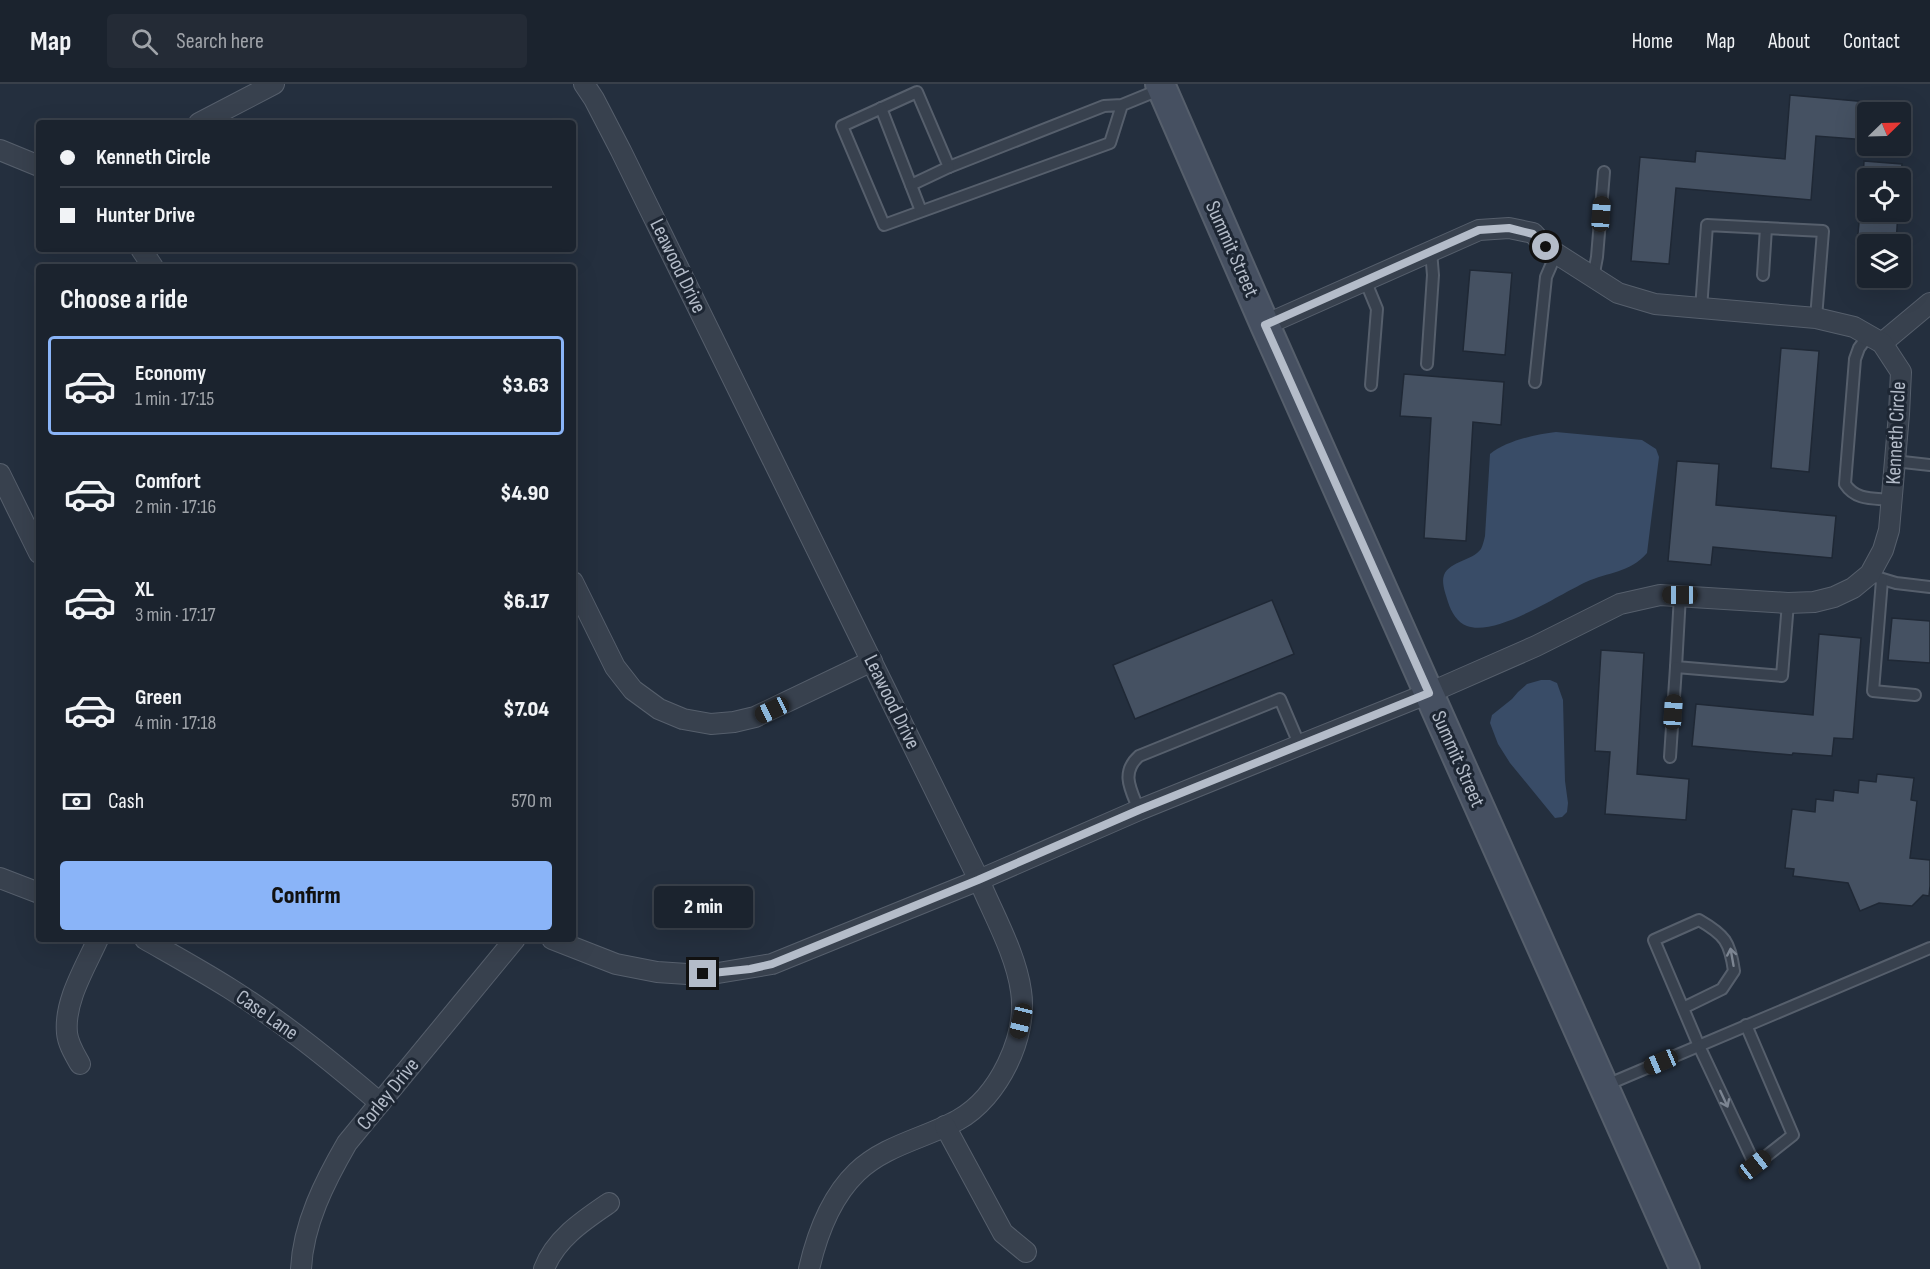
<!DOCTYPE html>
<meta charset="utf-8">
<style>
body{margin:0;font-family:"Sofia Sans Condensed",sans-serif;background:#242b36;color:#f1f3f6;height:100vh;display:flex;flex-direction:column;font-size:22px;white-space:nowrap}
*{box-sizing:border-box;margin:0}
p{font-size:20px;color:#a0a4aa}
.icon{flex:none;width:33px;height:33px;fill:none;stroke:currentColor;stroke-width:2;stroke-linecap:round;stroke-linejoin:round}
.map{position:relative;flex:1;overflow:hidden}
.panel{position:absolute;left:36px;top:180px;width:540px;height:678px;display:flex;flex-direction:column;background:#1b232e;border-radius:6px;box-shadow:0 6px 24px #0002,0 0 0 2px #39404a}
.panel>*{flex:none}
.hud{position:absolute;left:36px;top:36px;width:540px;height:132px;border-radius:6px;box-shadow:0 6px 24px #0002,0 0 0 2px #39404a;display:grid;align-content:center;height:132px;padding:0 24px;background:#1b232e}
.needle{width:39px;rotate:67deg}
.controls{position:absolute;left:1857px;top:18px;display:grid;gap:12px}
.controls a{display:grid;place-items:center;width:54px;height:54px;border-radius:6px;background:#1b232e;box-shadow:0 6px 24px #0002,0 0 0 2px #39404a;font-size:30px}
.end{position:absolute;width:27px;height:27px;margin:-14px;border:8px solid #b4bcc9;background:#111;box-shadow:0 0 0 3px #111}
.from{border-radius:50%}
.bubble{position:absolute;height:42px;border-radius:6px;background:#1b232e;box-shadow:0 6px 24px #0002,0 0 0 2px #39404a;font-size:20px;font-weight:800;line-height:42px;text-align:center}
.car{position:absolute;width:18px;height:36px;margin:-18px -9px;border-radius:8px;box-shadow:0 0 4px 2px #0007;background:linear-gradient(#222 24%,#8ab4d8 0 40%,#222 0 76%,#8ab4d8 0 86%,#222 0)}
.hud b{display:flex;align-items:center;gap:21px;height:57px;font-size:22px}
.hud b+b{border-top:2px solid #39404a}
.hud i{width:15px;height:15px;background:#f1f3f6}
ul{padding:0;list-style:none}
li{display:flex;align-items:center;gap:18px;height:99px;margin:0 12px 9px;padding:0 12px;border:3px solid transparent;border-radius:6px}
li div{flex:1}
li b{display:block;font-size:22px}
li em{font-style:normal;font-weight:800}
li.on{border-color:#8ab4f8}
li>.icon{width:54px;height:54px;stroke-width:1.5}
h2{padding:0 24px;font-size:27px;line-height:72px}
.pay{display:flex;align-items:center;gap:15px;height:66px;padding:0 24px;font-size:22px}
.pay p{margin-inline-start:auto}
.primary-button{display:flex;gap:12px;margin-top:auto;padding:12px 24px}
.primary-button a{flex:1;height:69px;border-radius:6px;background:#8ab4f8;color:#111;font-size:24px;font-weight:800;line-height:69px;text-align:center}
header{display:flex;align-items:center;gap:36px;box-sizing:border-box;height:84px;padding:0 30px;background:#1b232e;border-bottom:2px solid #39404a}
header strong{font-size:28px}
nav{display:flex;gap:33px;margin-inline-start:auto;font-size:21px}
.search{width:420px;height:54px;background:#242b36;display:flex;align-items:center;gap:15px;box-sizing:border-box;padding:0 21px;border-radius:6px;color:#a0a4aa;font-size:22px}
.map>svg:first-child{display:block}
</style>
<header>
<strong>Map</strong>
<div class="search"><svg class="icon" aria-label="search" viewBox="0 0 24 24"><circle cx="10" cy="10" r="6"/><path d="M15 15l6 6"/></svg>Search here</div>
<nav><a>Home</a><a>Map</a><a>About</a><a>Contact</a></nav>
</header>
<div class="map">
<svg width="1930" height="1185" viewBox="0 0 1930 1185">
<rect width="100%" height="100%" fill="#242f3e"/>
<g fill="#394c67">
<path d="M1556,348l86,8 14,9 3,8 -12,96c-17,20 -39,19 -61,29 -26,12 -90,55 -119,44 -9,-3 -16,-14 -19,-24 -2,-7 -7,-19 -4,-27 6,-14 28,-14 37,-26 2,-4 3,-9 4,-13l5,-82c16,-13 46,-20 66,-22z"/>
<polygon points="1541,596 1550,596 1557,599 1563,616 1565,697 1568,719 1567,728 1562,733 1555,734 1510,679 1498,660 1490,639 1492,631 1512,615 1518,608 1527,600"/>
</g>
<g fill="#455162" stroke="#1f2835" stroke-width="1.5">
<polygon points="1790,11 1868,18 1868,56 1816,52 1811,116 1676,104 1669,180 1631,177 1640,73 1695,78 1696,67 1785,75"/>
<polygon points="1864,77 1902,80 1901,94 1863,94"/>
<polygon points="1860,128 1898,128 1896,160 1857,160"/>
<polygon points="1470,186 1512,189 1505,271 1463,267"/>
<polygon points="1781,264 1819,267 1809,388 1771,384"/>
<polygon points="1404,290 1504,298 1501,341 1473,338 1466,457 1424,454 1431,334 1400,332"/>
<polygon points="1677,377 1719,380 1716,421 1836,432 1832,474 1713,463 1711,481 1668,477"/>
<polygon points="1272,516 1294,570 1135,635 1113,581"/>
<polygon points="1892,534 1930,537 1930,579 1888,576"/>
<polygon points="1819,550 1861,554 1853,655 1834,654 1832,672 1793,669 1792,671 1692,662 1696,620 1813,631"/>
<polygon points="1601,566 1644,569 1637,690 1689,695 1686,736 1605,730 1610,668 1595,667"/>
<polygon points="1877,690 1914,694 1911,716 1917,717 1910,774 1930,776 1930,802 1929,812 1923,811 1912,822 1879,819 1860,827 1848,799 1793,792 1794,785 1785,784 1792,725 1815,728 1816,715 1833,717 1834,706 1858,709 1859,696 1876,698"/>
</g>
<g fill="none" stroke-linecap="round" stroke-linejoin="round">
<g stroke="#565f6c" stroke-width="14">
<g id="service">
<polyline points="1122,21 1104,22 949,83 917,8 842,42 884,141 1110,59 1122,21 1161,5"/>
<polyline points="881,24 921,127"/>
<polyline points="911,101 949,83"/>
<polyline points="1763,191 1766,144"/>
<polyline points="1593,194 1597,173 1604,88"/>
<polyline points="1365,196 1377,225 1371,301"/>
<polyline points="1701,225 1707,141 1823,147 1816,234"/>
<path d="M1868,252l-9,12 -4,11 -10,125c11,17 29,14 47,16"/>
<polyline points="1427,280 1433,191 1431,167"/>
<polyline points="1535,298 1546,193 1556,170"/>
<polyline points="1894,377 1930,381"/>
<polyline points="1876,493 1896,499 1930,503"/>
<polyline points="1882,496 1873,607 1915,611"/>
<polyline points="1680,511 1676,583 1782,592 1788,519"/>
<polyline points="1670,673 1676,583"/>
<path d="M1139,726c-8,-20 -19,-37 0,-54l141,-57 20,47"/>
<path d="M1683,924l39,-19 12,-18c-4,-29 -9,-36 -35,-51l-45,20 45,106 56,119 38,-30 -47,-110"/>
<polyline points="1604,1002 1930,864"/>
</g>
</g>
<g stroke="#565f6c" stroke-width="22">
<g id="minor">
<path d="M584,0l10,15 27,52 358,729c14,34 37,74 42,111 7,45 -22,106 -63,129 -32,18 -73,25 -101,52 -26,25 -40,62 -48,97"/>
<polyline points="199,39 274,0"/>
<polyline points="0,66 39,82"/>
<polyline points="141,165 153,183"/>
<polyline points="1882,259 1930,219"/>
<polyline points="0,390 39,469"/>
<polyline points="573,498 615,583 633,606 659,625 683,635 711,640 734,638 755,633 872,577"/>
<polyline points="0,794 39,809"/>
<path d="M145,855c28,16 57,32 84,49 54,34 103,74 151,115"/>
<polyline points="552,855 616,880 657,888 687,890 718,889 772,880 979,796 1139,726 1429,609 1536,562 1620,520 1660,511 1788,519 1814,518 1834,513 1853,504 1870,490 1883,466 1889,446 1899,330 1901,288 1882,259 1854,243 1816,234 1655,220 1618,209 1546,163 1533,149 1509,144 1479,146 1265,241"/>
<path d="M80,980c-5,-9 -12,-20 -13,-31 -3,-32 18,-65 31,-94"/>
<polyline points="945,1042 1003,1149 1026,1168"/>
<path d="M301,1185c2,-45 24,-88 46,-126l168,-204"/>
<path d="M544,1185c11,-30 40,-49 65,-66"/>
</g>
</g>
<g stroke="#565f6c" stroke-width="32">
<polyline id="secondary" points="1160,0 1265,241 1685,1185"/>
</g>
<use href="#service" stroke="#38414e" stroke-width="10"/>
<use href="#minor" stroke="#38414e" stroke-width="20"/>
<use href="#secondary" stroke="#465061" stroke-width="28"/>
</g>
<defs><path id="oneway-shaft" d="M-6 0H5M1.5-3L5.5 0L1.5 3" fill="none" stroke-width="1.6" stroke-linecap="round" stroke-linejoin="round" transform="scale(1.5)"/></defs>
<g stroke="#7c8592">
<use href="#oneway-shaft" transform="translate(1732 873) rotate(-100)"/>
<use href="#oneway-shaft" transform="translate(1724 1015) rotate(65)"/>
</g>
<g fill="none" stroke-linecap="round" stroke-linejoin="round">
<polyline stroke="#b4bcc9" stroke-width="8" points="703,890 750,885 772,880 978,796 1139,726 1429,609 1265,241 1479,146 1509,144 1533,150 1546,163"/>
</g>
<g text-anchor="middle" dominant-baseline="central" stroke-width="6" stroke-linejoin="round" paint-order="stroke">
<g font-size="21" fill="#b4bcc9" stroke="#1d2633">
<text transform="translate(1232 165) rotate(66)">Summit Street</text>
<text transform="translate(678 182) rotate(64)">Leawood Drive</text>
<text transform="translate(1896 349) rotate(-87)">Kenneth Circle</text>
<text transform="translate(892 618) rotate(64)">Leawood Drive</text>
<text transform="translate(1458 675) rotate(66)">Summit Street</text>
<text transform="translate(267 931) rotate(35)">Case Lane</text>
<text transform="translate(388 1010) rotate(-51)">Corley Drive</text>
</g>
</g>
</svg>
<div class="controls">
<a><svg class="needle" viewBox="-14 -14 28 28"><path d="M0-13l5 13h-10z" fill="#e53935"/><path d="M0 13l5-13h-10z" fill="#a0a4aa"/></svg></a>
<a><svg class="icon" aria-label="locate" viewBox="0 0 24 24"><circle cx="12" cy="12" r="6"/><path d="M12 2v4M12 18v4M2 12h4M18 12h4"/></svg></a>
<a><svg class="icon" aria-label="layers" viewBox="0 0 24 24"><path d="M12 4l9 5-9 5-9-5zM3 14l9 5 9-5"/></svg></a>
</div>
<i class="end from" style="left:1546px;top:163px"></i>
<i class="end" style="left:703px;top:890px"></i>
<div class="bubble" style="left:654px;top:802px;width:99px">2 min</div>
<i class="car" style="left:1601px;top:130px;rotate:4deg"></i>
<i class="car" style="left:1680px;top:511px;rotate:270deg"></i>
<i class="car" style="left:772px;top:626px;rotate:245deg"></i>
<i class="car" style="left:1673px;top:628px;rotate:4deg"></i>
<i class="car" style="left:1021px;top:937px;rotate:194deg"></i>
<i class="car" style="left:1661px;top:978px;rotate:247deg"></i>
<i class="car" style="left:1755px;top:1081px;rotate:52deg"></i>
<div class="hud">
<b><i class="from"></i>Kenneth Circle</b>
<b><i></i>Hunter Drive</b>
</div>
<section class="panel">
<h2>Choose a ride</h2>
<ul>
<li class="on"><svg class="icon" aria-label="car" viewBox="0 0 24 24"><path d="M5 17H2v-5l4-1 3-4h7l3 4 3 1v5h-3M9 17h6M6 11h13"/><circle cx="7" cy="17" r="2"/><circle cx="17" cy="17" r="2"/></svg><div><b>Economy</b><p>1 min · 17:15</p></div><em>$3.63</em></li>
<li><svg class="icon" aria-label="car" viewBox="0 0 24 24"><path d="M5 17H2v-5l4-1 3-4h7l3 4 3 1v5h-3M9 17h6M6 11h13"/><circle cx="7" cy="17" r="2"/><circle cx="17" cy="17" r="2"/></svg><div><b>Comfort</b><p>2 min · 17:16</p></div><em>$4.90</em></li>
<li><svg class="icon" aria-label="car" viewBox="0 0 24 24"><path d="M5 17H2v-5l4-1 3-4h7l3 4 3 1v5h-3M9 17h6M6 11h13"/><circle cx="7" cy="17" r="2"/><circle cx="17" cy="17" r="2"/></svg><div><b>XL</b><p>3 min · 17:17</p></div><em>$6.17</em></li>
<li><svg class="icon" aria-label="car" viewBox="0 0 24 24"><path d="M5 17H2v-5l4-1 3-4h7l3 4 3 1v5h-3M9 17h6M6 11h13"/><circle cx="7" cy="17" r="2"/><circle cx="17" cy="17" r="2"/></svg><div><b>Green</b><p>4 min · 17:18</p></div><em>$7.04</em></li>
</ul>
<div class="pay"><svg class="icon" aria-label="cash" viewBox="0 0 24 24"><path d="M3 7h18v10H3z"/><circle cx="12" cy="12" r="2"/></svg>Cash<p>570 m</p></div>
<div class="primary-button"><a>Confirm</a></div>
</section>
</div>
